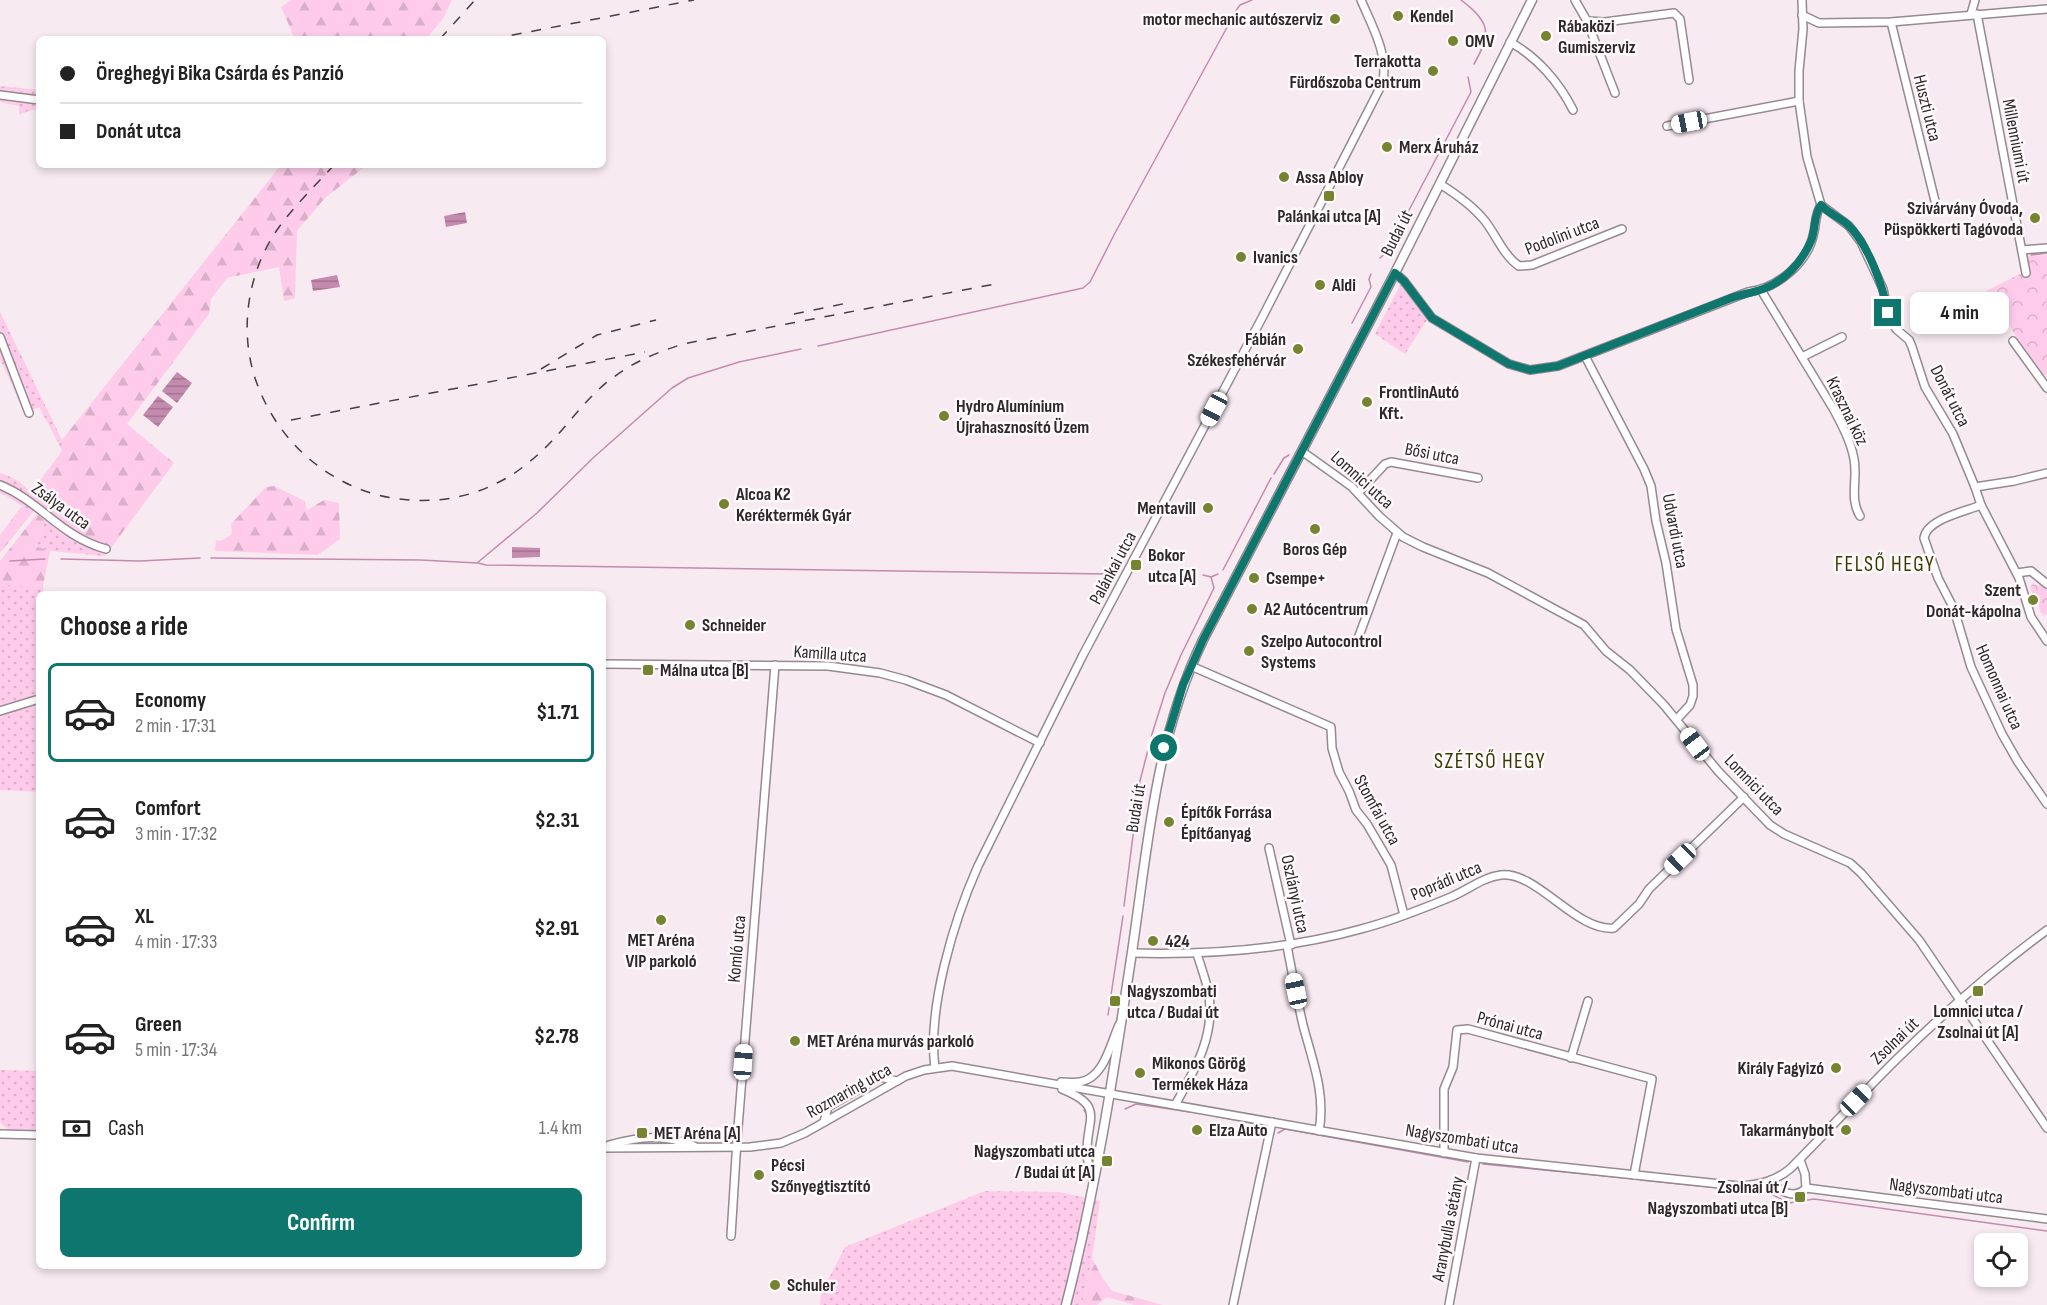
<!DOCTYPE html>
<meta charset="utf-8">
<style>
body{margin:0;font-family:"Sofia Sans Condensed",sans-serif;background:#f6f6f6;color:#222;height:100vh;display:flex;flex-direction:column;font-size:22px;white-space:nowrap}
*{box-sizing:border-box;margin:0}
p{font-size:20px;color:#767676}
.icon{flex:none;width:33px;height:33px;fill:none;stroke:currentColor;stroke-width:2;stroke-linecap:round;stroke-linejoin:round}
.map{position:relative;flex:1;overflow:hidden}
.details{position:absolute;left:36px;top:591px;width:570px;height:678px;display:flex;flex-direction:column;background:#fff;border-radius:9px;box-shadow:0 3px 9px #0003}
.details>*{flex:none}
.hud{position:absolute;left:36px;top:36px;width:570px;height:132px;border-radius:9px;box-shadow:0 3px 9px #0003;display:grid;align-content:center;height:132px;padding:0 24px;background:#fff}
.tools{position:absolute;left:1974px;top:1233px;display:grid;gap:12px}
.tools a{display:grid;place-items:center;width:54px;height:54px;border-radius:9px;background:#fff;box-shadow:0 3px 9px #0003;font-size:30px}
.end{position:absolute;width:27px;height:27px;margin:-14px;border:8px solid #0f766e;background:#fff;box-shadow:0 0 0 3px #fff}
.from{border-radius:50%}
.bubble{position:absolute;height:42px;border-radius:9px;background:#fff;box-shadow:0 3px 9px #0003;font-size:20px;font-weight:700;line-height:42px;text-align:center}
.car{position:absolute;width:18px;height:36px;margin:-18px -9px;border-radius:8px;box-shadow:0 0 4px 2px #0007;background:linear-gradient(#fff 24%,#345 0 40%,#fff 0 76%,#345 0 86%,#fff 0)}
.hud b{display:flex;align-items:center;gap:21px;height:57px;font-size:22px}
.hud b+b{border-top:2px solid #e0e0e0}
.hud i{width:15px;height:15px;background:#222}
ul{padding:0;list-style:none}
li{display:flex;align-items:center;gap:18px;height:99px;margin:0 12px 9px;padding:0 12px;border:3px solid transparent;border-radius:9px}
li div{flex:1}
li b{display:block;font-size:22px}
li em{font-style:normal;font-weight:700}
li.on{border-color:#0f766e}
li>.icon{width:54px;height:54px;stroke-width:1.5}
h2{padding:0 24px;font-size:27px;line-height:72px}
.pay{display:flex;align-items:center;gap:15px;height:66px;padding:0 24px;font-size:22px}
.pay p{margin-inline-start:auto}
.primary-button{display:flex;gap:12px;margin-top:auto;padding:12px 24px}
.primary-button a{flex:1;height:69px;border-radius:9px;background:#0f766e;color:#fff;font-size:24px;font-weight:700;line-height:69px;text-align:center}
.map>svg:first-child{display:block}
</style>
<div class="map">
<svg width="2047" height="1305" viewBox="0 0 2047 1305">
<defs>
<pattern id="grass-dots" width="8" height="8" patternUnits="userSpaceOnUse" patternTransform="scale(1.5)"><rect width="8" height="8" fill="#feccea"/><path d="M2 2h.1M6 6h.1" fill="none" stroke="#daafc9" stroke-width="1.8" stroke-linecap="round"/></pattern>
<pattern id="forest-firs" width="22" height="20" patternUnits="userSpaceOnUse" patternTransform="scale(1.5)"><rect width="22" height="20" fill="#feccea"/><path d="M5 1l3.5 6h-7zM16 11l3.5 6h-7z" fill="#daafc9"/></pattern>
<pattern id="park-crowns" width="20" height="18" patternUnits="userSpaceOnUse" patternTransform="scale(1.5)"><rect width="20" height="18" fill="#feccea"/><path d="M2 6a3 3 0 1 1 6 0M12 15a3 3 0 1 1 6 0" fill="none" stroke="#daafc9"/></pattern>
<pattern id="water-rules" width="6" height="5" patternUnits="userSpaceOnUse" patternTransform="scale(1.5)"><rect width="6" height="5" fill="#c58baf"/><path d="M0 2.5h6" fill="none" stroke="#a0728f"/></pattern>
</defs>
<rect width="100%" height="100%" fill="#f7eaf1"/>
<g fill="url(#grass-dots)">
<polygon points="0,86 39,90 39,110 31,110 19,115 19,106 0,102"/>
<polygon points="1400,285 1402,285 1427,320 1405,354 1375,334"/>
<polygon points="0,312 62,440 59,444 39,407 25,413 0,359"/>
<path d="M0,473c12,4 22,9 30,19 4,5 5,9 9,12l-6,8c-5,-4 -9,-4 -14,-8 -7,-4 -11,-8 -19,-11z"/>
<polygon points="43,507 85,539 105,546 105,556 51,551 35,546 45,521 37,514"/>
<polygon points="0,585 43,586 43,594 39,594 39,792 0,790"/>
<polygon points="0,1070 39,1071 39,1131 8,1130 0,1122"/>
<polygon points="985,1191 1059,1192 1100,1201 1092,1258 1082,1305 820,1305 821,1294 845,1247"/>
</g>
<g fill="url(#forest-firs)">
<polygon points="291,0 452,0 443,19 426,39 295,39 281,7"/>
<polygon points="281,165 367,165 325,198 297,231 295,298 284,301 279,267 227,278 211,299 209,314 127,424 174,463 111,548 85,539 35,501 31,493 62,451 59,444 62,440"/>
<polygon points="274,486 305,501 307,510 324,500 339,503 340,539 318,555 215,551 216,540 221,541 232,534 231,524 266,487"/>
<polygon points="21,507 28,508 33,512 0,553 0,535"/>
<polygon points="37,514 45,521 35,546 50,551 43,586 0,585 0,561"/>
<polygon points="1092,1258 1102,1277 1112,1291 1163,1305 1134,1305 1107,1297 1097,1305 1082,1305"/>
</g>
<g fill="url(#park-crowns)">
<polygon points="2047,255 2047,375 2042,375 1986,291 2028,270 2026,256"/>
<polygon points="2033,584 2047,587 2047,614 2042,616 2043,613 2041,613 2037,599 2032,593 2030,587"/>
</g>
<g fill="url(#water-rules)">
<polygon points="465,212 467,223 446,227 444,216"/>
<polygon points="337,275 340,287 313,291 311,280"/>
<polygon points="177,372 192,383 177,403 162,391"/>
<polygon points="158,396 173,407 158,427 143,415"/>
<polygon points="512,547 540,548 540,557 512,558"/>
</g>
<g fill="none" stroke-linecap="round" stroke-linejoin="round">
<g stroke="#c58baf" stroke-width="1.5">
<path d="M1461,0c29,22 31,33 13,64"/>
<polyline points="2031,255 2047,253"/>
<polyline points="1380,258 1387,252 1471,92 1468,77"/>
<polyline points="1352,323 1371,287 1369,279 1371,274"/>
<polyline points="818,346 1083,288 1090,282 1115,233 1237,9 1240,5 1252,0"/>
<polyline points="1274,474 1284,458 1289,455"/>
<polyline points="211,558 421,560 477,563 537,513 593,458 672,388 688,378 739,362 801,349"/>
<polyline points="61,559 140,561 200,558"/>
<polyline points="10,561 45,559"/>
<polyline points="478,563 486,565 1110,574"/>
<polyline points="1223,570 1271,478"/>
<polyline points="1211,577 1218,574"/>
<polyline points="1124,906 1140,781 1152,734 1165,693 1181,655 1214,588 1211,577 1203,575"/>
<polyline points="1108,1015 1123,916"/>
<polyline points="1125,1109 1136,1104 1190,1112"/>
<polyline points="1084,1110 1088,1116"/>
<polyline points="1214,1116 1256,1124 1262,1130"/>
<polyline points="1278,1133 1285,1129 1468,1162"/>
<polyline points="1483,1164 1635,1179"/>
<polyline points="1641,1180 1769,1193 1789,1203 1814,1199 2047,1231"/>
</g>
<g stroke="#958a91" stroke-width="10">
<g id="minor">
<polyline points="1575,0 1587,21 1615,93"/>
<polyline points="1802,0 1803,29 1799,71 1799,101 1807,157 1821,205 1849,226 1861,242 1883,289 1888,313 1896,329 1909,340 1912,347 1925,387 1953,434 1975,487 1981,505 2019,578 2031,617 2047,641"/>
<polyline points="1971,14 1975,0"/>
<polyline points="1977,14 2026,273"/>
<polyline points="1802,15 1819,23 1891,22 2047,9"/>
<polyline points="1587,21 1605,22 1674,13 1680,19 1689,80"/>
<polyline points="1891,22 1935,201"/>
<path d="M1510,42c27,15 49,40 63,68"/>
<polyline points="0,95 39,100"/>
<polyline points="1667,126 1799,101"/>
<path d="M1440,184c16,10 33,22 45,37 11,14 19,35 34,45l13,-1 90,-36"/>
<polyline points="2022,250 2047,248"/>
<path d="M1395,273l9,8 28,37 77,46 21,6 28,-4 190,-74c30,-4 60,-29 66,-60 2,-10 1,-18 7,-27"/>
<path d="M1761,290l73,120c8,15 17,32 20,49 4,20 -5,39 6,57"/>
<polyline points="0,337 29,413"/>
<polyline points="2013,341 2047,388"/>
<polyline points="1585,356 1644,469 1651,486 1656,521 1666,563 1676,629 1693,685 1693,696 1690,705 1677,719"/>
<polyline points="1802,357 1842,337"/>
<polyline points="1303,452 1352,487 1379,516 1403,537 1423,547 1488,573 1584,625 1606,651 1630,670 1664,705 1718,771 1770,825 1784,834 1850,863 1861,873 1919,940 2047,1128"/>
<path d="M0,485c40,16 61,52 106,64"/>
<polyline points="1975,487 2014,481 2047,473"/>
<polyline points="1358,493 1385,464 1391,462 1478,478"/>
<path d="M1981,505c-17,7 -54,14 -57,33l14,40 16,31 17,58 31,67 16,28 29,42"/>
<polyline points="2017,573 2031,571 2047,584"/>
<polyline points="1356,644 1397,533"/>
<polyline points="603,664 828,666 880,673 906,680 946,695 1040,743"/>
<polyline points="1191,666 1331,727 1332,748 1339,772 1349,791 1356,810 1367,824 1391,865 1404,915"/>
<polyline points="0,711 39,699"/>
<polyline points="1269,848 1291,945"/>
<path d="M1287,946c5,26 10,53 16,79 9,35 23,68 16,106"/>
<path d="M1132,953c77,2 154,-3 229,-24 31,-8 61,-20 90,-32 17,-7 32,-20 50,-22 36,-4 75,57 113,53l25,-24 10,-15 95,-92"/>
<polyline points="1571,1058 1588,1001"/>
<path d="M935,1068c-8,-60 19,-148 43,-202l105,-211 180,-339 120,-234c5,-29 -11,-56 -22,-82"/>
<path d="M1061,1082c6,0 13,1 19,0 24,-4 30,-37 39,-57"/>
<path d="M1062,1089c44,18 24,29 25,65 0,8 4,19 6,27"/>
<path d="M1175,1105c20,-35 42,-72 33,-115 -3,-12 -7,-24 -11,-36"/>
<polyline points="824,1122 828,1107 880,1077 897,1081"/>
<polyline points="0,1134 39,1135"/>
<path d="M609,1145c32,-9 54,-11 85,1"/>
<path d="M603,1148l147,-1 31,-4 24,-10 101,-57 18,-6 28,-4 524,92 263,28c20,-1 37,-5 52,-18 37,-37 72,-76 109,-112 46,-45 95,-88 147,-126"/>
<polyline points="1444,1153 1444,1089 1453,1067 1457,1030 1468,1029 1652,1079 1634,1175"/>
<polyline points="1800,1160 1805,1174 1806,1188"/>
<path d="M1771,1180c8,12 24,20 35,8l241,31"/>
<polyline points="731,1236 737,1140 775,665"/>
<polyline points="1233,1305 1272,1122"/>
<polyline points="1449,1305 1476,1158"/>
</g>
</g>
<g stroke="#958a91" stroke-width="11">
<path id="major" d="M1066,1305c30,-116 48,-234 66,-353 16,-107 23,-213 71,-312l192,-367 137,-273"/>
</g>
<use href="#minor" stroke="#fff" stroke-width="7"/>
<use href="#major" stroke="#fff" stroke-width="8"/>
<g stroke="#443f42" stroke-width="1.5" stroke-dasharray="10 10" stroke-linecap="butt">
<polyline points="440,39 475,0"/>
<polyline points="492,39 694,0"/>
<path d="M334,165c-19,21 -41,42 -57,65 -29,42 -38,99 -22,148 15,45 46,82 89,104 46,24 107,25 153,1 19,-9 36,-23 51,-38 22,-22 40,-50 66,-68 21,-16 44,-25 69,-33l312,-60"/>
<polyline points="794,314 852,302"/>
<polyline points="541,369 597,335 656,320"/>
<polyline points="291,420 645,352"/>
</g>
</g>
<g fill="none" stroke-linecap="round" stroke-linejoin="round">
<path stroke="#0f766e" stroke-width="8" d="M1164,748l19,-63 20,-45 192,-367 9,8 28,37 77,46 21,6 28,-4 173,-68c11,-4 21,-5 32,-9 22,-8 39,-27 48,-48 5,-12 2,-25 10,-36 7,8 18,12 26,19 21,19 36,62 41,89"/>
</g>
<g fill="#768432" stroke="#fff9fc" stroke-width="2">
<circle cx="1398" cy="16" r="6"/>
<circle cx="1335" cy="19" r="6"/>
<circle cx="1546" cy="36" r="6"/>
<circle cx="1453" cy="41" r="6"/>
<circle cx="1433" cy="71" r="6"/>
<circle cx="1387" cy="147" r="6"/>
<circle cx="1284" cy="177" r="6"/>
<rect x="1323" y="190" width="12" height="12" rx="3"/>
<circle cx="2035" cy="218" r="6"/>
<circle cx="1241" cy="257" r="6"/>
<circle cx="1320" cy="285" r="6"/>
<circle cx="1298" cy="349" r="6"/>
<circle cx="1367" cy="402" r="6"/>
<circle cx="944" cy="416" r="6"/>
<circle cx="724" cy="504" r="6"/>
<circle cx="1208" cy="508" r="6"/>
<circle cx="1315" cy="529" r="6"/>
<rect x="1130" y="559" width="12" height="12" rx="3"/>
<circle cx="1254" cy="578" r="6"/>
<circle cx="2033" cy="600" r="6"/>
<circle cx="1252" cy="609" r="6"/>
<circle cx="690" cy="625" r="6"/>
<circle cx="1249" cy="651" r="6"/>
<rect x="642" y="664" width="12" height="12" rx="3"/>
<circle cx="1169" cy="822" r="6"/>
<circle cx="661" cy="920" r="6"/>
<circle cx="1153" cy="941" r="6"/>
<rect x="1972" y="985" width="12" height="12" rx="3"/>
<rect x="1109" y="995" width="12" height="12" rx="3"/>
<circle cx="795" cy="1041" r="6"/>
<circle cx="1836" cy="1068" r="6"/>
<circle cx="1140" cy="1073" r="6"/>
<circle cx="1197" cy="1130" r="6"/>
<circle cx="1846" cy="1130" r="6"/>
<rect x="636" y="1127" width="12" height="12" rx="3"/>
<rect x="1101" y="1155" width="12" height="12" rx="3"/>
<circle cx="759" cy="1175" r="6"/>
<rect x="1794" y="1191" width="12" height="12" rx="3"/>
<circle cx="775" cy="1285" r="6"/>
</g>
<g text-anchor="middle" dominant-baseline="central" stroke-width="5" stroke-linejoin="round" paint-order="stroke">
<g font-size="18" font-weight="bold" fill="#2d292b" stroke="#fff9fc" text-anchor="start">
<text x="1410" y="16">Kendel</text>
<text x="1323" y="19" text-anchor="end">motor mechanic autószerviz</text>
<text x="1558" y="26">Rábaközi<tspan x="1558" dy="21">Gumiszerviz</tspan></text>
<text x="1465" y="41">OMV</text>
<text x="1421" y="61" text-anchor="end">Terrakotta<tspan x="1421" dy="21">Fürdőszoba Centrum</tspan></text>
<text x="1399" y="147">Merx Áruház</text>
<text x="1296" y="177">Assa Abloy</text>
<text x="2023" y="208" text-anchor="end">Szivárvány Óvoda,<tspan x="2023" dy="21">Püspökkerti Tagóvoda</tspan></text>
<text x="1329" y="216" text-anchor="middle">Palánkai utca [A]</text>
<text x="1253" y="257">Ivanics</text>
<text x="1332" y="285">Aldi</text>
<text x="1286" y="339" text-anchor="end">Fábián<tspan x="1286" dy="21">Székesfehérvár</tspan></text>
<text x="1379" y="392">FrontlinAutó<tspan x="1379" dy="21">Kft.</tspan></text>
<text x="956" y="406">Hydro Alumínium<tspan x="956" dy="21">Újrahasznosító Üzem</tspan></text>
<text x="736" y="494">Alcoa K2<tspan x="736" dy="21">Keréktermék Gyár</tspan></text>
<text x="1196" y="508" text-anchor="end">Mentavill</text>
<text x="1315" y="549" text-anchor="middle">Boros Gép</text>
<text x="1148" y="555">Bokor<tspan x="1148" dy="21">utca [A]</tspan></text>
<text x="1266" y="578">Csempe+</text>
<text x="2021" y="590" text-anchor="end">Szent<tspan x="2021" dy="21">Donát-kápolna</tspan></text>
<text x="1264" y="609">A2 Autócentrum</text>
<text x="702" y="625">Schneider</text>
<text x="1261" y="641">Szelpo Autocontrol<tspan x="1261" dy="21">Systems</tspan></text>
<text x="660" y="670">Málna utca [B]</text>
<text x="1181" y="812">Építők Forrása<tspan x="1181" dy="21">Építőanyag</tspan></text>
<text x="661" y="940" text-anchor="middle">MET Aréna<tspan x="661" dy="21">VIP parkoló</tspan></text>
<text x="1165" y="941">424</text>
<text x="1127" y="991">Nagyszombati<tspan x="1127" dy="21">utca / Budai út</tspan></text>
<text x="1978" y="1011" text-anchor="middle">Lomnici utca /<tspan x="1978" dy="21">Zsolnai út [A]</tspan></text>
<text x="807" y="1041">MET Aréna murvás parkoló</text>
<text x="1152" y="1063">Mikonos Görög<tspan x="1152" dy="21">Termékek Háza</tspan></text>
<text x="1824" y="1068" text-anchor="end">Király Fagyizó</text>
<text x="1209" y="1130">Elza Auto</text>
<text x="1834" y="1130" text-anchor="end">Takarmánybolt</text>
<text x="654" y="1133">MET Aréna [A]</text>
<text x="1095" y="1151" text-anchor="end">Nagyszombati utca<tspan x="1095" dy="21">/ Budai út [A]</tspan></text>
<text x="771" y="1165">Pécsi<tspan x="771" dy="21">Szőnyegtisztító</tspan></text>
<text x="1788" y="1187" text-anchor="end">Zsolnai út /<tspan x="1788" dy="21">Nagyszombati utca [B]</tspan></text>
<text x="787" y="1285">Schuler</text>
</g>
<g font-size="18" fill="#2d292b" stroke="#fff9fc">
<text transform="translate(1927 108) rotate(76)">Huszti utca</text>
<text transform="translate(2016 141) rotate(79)">Millenniumi út</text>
<text transform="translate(1397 233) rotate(-63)">Budai út</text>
<text transform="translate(1562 236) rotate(-21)">Podolini utca</text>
<text transform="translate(1950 396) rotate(63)">Donát utca</text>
<text transform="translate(1847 411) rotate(64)">Krasznai köz</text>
<text transform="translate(1432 454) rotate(11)">Bősi utca</text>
<text transform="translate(1362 480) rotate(42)">Lomnici utca</text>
<text transform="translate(61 506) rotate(36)">Zsálya utca</text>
<text transform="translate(1675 531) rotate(79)">Udvardi utca</text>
<text transform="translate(1113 568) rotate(-62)">Palánkai utca</text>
<text transform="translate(830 654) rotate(4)">Kamilla utca</text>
<text transform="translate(1999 687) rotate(66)">Homonnai utca</text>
<text transform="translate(1754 785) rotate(46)">Lomnici utca</text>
<text transform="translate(1136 808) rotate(-81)">Budai út</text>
<text transform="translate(1377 810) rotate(61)">Stomfai utca</text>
<text transform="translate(1446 881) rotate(-23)">Poprádi utca</text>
<text transform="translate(1295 894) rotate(78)">Oszlányi utca</text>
<text transform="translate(737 949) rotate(-85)">Komló utca</text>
<text transform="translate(1510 1026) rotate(15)">Prónai utca</text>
<text transform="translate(1895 1041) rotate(-44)">Zsolnai út</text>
<text transform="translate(849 1091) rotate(-29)">Rozmaring utca</text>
<text transform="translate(1462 1139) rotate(9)">Nagyszombati utca</text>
<text transform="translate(1946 1191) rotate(7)">Nagyszombati utca</text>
<text transform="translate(1448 1229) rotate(-79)">Aranybulla sétány</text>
</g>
<g font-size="21" letter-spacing="1.5" fill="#343c00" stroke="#fff9fc">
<text x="1885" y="564">FELSŐ HEGY</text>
<text x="1490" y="761">SZÉTSŐ HEGY</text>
</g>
</g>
</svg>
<div class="tools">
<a><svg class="icon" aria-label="locate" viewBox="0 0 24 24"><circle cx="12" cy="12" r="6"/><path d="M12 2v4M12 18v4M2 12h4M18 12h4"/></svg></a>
</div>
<i class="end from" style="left:1164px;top:748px"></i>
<i class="end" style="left:1888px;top:313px"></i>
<div class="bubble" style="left:1910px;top:292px;width:99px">4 min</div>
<i class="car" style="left:1689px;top:122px;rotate:259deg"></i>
<i class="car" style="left:1214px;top:409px;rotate:208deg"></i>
<i class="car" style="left:1695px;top:744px;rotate:323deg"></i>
<i class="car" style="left:1680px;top:859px;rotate:226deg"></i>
<i class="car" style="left:1296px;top:991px;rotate:348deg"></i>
<i class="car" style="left:743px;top:1062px;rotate:4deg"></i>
<i class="car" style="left:1856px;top:1100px;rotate:44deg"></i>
<div class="hud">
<b><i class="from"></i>Öreghegyi Bika Csárda és Panzió</b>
<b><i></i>Donát utca</b>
</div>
<section class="details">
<h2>Choose a ride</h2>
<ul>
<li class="on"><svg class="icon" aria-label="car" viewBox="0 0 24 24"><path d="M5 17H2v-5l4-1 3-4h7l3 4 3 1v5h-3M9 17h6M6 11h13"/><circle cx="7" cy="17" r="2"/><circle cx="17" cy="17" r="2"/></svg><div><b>Economy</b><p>2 min · 17:31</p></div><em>$1.71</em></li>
<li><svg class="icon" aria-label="car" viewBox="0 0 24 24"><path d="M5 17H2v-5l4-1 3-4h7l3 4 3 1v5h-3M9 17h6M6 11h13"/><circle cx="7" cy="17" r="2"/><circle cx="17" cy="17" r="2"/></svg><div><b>Comfort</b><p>3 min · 17:32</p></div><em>$2.31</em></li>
<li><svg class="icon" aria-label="car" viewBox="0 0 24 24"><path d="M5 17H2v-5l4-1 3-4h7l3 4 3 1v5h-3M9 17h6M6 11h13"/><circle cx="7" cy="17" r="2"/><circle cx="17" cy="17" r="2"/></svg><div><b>XL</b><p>4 min · 17:33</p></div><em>$2.91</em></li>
<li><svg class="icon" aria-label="car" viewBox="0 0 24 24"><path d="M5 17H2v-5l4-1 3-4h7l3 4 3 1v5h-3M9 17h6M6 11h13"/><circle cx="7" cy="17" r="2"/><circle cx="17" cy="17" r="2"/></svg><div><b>Green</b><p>5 min · 17:34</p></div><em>$2.78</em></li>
</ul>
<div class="pay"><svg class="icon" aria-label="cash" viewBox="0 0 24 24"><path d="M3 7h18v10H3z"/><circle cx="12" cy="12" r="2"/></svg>Cash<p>1.4 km</p></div>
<div class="primary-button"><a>Confirm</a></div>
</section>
</div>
